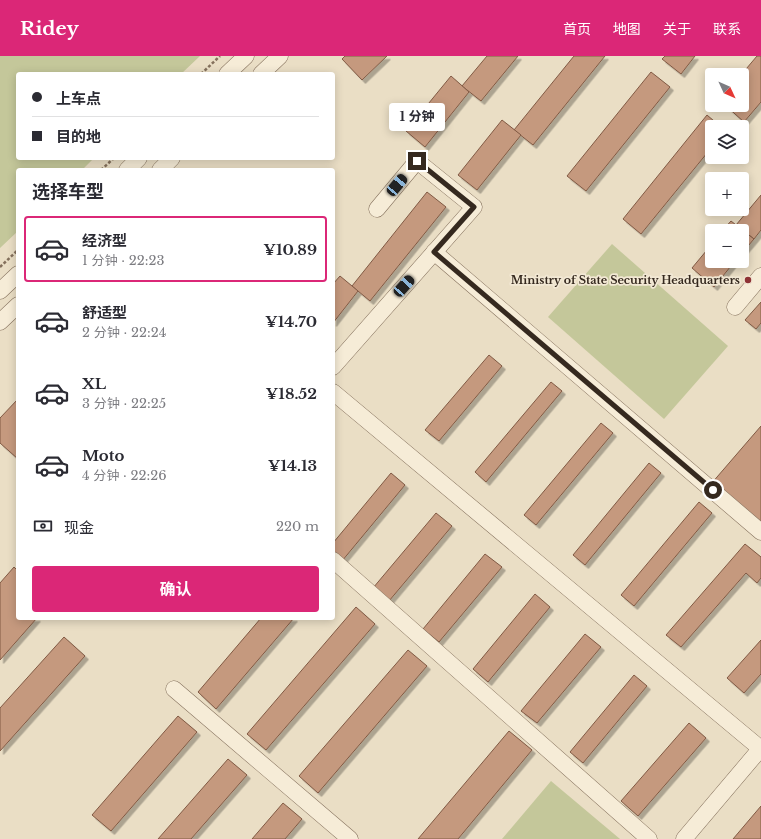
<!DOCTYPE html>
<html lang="zh">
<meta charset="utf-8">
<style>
body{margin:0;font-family:"Libre Baskerville","Noto Sans SC",serif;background:#f2f2f3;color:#2b2b33;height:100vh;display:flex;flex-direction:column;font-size:15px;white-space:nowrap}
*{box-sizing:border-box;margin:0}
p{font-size:13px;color:#7c7c81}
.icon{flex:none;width:22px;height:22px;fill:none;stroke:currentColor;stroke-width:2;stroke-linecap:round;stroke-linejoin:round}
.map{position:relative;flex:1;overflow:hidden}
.side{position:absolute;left:16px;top:112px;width:319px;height:452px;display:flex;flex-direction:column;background:#fff;border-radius:4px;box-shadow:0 2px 10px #0003}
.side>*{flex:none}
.banner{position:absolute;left:16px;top:16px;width:319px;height:88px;border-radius:4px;box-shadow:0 2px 10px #0003;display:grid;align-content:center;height:88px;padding:0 16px;background:#fff}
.needle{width:26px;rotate:134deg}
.controls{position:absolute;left:705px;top:12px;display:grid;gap:8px}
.controls a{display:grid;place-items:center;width:44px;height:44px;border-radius:4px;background:#fff;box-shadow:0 2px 10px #0003;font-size:20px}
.end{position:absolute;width:18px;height:18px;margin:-9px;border:5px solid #35291f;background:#fff;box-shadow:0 0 0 2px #fff}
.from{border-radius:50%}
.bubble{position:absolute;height:28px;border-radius:4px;background:#fff;box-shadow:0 2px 10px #0003;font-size:13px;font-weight:700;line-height:28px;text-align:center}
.car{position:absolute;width:12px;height:24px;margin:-12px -6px;border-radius:5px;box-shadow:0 0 3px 1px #0007;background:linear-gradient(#222 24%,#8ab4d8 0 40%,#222 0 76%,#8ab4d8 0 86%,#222 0)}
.banner b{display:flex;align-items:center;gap:14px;height:38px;font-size:15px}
.banner b+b{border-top:1px solid #e1e1e2}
.banner i{width:10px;height:10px;background:#2b2b33}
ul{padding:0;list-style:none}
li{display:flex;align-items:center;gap:12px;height:66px;margin:0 8px 6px;padding:0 8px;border:2px solid transparent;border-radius:4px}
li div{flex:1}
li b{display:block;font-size:15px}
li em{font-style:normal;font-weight:700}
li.current{border-color:#db2777}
li>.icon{width:36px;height:36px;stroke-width:1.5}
h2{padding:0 16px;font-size:18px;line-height:48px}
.pay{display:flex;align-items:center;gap:10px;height:44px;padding:0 16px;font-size:15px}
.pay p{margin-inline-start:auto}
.action{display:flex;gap:8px;margin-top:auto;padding:8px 16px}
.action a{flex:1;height:46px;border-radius:4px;background:#db2777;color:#fff;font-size:16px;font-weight:700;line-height:46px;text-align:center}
header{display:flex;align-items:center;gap:24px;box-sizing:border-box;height:56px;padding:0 20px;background:#db2777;color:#fff}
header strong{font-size:19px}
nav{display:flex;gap:22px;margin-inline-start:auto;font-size:14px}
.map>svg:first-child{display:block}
</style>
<header>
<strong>Ridey</strong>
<nav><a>首页</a><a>地图</a><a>关于</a><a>联系</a></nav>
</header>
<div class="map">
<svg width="761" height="783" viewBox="0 0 761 783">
<defs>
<filter id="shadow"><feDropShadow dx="3.5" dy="3.5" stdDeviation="0" flood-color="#0004"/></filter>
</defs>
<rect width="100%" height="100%" fill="#eadec5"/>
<g fill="#c4c79a">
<polygon points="0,0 200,0 181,18 18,18 18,102 94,102 82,114 18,114 18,175 0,192"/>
<polygon points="612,188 728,290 664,363 548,261"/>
<polygon points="551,725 620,783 502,783"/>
</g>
<g fill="#c5997e" stroke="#815a44" filter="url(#shadow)">
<polygon points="345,0 387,0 362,24 342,3"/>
<polygon points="487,0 518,0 481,45 462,30"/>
<polygon points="574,0 605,0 533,89 514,74"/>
<polygon points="665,0 695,0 681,18 662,3"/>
<polygon points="757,0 761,0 761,46 744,66 725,49 742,49 741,19"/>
<polygon points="651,16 670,31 586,135 567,120"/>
<polygon points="451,20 469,36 425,91 406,75"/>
<polygon points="707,59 721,71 712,71 712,91 641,178 623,163"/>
<polygon points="502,64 521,79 477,134 458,119"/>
<polygon points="427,136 446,151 370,245 352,230"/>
<polygon points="761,139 761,174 754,183 736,169"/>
<polygon points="731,165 754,183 742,197 742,175 722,175"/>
<polygon points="712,188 712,205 735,205 714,231 692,212"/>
<polygon points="340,220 358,235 333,267 333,228"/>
<polygon points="761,246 761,267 756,273 745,264"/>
<polygon points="489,299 502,310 439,385 425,374"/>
<polygon points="551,326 562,335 486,426 475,416"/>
<polygon points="18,343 18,403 0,387 0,362"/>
<polygon points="601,367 613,377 536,469 524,459"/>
<polygon points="761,370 761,471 711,428"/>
<polygon points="649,407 661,417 585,509 573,499"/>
<polygon points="391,417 405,429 342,505 333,497 333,487"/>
<polygon points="699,446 712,457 634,550 621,539"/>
<polygon points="436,457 452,470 389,545 373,532"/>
<polygon points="745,488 761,501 761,522 757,527 746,517 681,591 666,579"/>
<polygon points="485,498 502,511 439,586 423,573"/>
<polygon points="14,511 18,515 18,562 37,562 0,604 0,527"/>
<polygon points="535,538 550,551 488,626 473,613"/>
<polygon points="356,551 375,568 266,694 247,678"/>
<polygon points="261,562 294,562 216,653 198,636"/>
<polygon points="585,578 601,591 537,667 521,655"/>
<polygon points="64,581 85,600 0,695 0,652"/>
<polygon points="761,584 761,618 744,637 727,622"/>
<polygon points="408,594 427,610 318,737 299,720"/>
<polygon points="634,619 647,630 583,707 570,696"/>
<polygon points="178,660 197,676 111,775 92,759"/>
<polygon points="689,667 706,682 638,760 621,745"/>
<polygon points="509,675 532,694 458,783 418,783"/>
<polygon points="228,703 247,719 191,783 158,783"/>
<polygon points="283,747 302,763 285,783 252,783"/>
<polygon points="761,750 761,783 733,783"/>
</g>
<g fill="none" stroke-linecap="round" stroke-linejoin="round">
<g stroke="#84705c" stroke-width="17">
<g id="minor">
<polyline points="227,18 246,0"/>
<polyline points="261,18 280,0"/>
<polyline points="127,114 139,102"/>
<polyline points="160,114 172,102"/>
<polyline points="434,196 761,476"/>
<polyline points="0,235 18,218"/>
<polyline points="735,251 761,220"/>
<polyline points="0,266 18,249"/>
<polyline points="333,311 474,151 417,105 377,153"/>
<polyline points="333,336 761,693"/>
<polyline points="333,504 649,783"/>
<polyline points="174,633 350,783"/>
<polyline points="684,783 761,692"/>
</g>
</g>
<g stroke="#84705c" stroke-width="2.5" stroke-dasharray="3 2" stroke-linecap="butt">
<polyline points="201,18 220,0"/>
<polyline points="101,114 114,102"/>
<polyline points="0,211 18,194"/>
</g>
<use href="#minor" stroke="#f6ecd7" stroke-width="16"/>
</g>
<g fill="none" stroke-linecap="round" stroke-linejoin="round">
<polyline stroke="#35291f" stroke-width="5" points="417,105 474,151 434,196 713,434"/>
</g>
<circle fill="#8e3235" stroke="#f2e8d4" stroke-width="1.5" cx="748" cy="224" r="4"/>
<g text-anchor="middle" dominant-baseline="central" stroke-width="3.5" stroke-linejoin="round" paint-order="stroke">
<g font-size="11" font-weight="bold" fill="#35291f" stroke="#f2e8d4" text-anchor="end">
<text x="740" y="224">Ministry of State Security Headquarters</text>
</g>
</g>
</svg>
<div class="controls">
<a><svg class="needle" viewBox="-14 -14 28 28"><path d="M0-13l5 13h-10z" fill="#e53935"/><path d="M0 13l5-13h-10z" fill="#7c7c81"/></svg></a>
<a><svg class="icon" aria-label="layers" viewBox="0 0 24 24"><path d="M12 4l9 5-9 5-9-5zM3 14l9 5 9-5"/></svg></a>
<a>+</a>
<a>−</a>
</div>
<i class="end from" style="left:713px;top:434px"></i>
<i class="end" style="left:417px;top:105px"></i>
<div class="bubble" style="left:389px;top:47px;width:56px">1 分钟</div>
<i class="car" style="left:397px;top:129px;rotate:40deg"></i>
<i class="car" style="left:404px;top:230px;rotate:42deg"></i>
<div class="banner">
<b><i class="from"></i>上车点</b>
<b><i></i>目的地</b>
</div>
<section class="side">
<h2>选择车型</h2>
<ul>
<li class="current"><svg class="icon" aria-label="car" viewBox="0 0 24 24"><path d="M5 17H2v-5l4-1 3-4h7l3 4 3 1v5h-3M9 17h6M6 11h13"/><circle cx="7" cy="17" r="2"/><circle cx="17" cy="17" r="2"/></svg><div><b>经济型</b><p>1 分钟 · 22:23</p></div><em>¥10.89</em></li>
<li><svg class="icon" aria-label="car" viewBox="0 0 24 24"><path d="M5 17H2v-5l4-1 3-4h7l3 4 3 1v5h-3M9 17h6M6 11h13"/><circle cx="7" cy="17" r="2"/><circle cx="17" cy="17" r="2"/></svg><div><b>舒适型</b><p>2 分钟 · 22:24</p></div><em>¥14.70</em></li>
<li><svg class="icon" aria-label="car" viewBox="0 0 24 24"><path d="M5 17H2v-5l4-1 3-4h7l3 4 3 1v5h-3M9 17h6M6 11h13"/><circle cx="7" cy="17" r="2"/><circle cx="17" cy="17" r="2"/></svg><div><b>XL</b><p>3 分钟 · 22:25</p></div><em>¥18.52</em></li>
<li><svg class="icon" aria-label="car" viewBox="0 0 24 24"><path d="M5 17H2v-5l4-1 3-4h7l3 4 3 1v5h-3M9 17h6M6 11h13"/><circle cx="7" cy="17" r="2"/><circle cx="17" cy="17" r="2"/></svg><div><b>Moto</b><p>4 分钟 · 22:26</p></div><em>¥14.13</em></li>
</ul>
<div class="pay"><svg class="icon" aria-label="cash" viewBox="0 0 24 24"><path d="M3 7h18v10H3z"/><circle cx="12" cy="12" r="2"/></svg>现金<p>220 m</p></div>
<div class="action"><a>确认</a></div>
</section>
</div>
